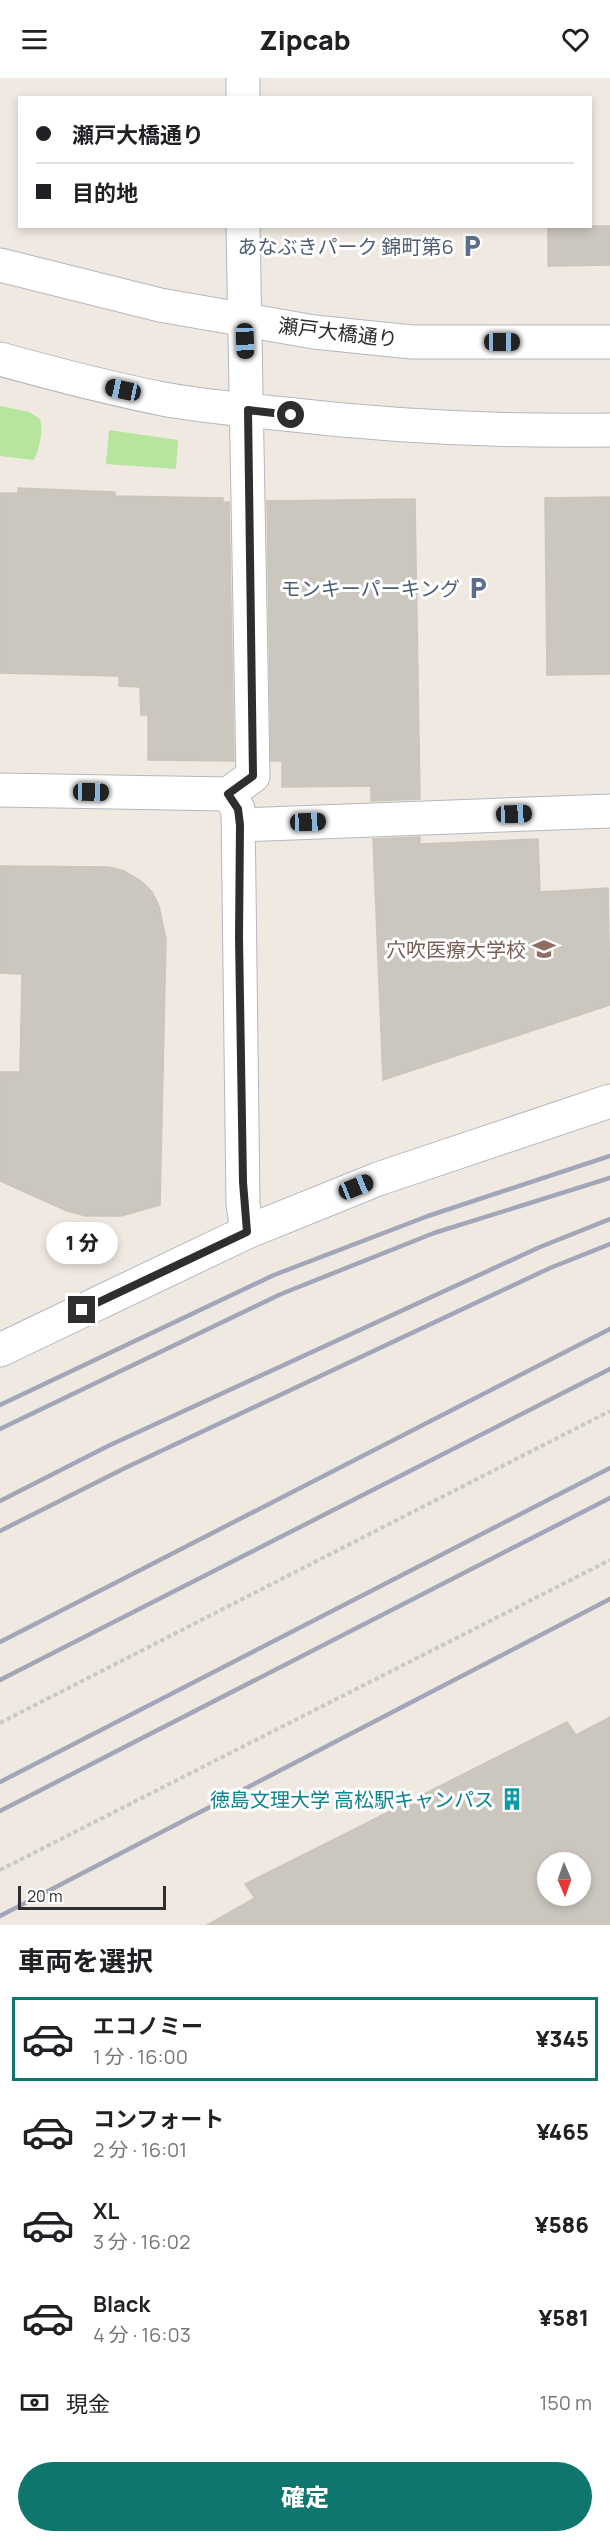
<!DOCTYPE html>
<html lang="ja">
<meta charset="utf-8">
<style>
body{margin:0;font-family:Manrope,"Noto Sans JP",sans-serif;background:#f2f2f2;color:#202124;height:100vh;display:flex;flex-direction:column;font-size:22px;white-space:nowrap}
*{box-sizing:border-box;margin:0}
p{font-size:20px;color:#757577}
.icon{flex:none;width:33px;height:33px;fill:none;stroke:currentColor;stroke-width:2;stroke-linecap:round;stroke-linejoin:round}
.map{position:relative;height:1847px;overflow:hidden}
.side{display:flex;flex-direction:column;background:#fff;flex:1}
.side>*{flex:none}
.top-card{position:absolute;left:18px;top:18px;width:574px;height:132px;border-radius:0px;box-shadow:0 3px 9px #0003;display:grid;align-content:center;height:132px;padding:0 18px;background:#fff}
.needle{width:39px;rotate:178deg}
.controls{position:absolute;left:537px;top:1774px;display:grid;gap:12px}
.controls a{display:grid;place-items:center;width:54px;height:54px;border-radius:50%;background:#fff;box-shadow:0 3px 9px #0003;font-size:30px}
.scale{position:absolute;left:18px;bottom:15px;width:148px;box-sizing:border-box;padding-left:6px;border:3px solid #2e2e2e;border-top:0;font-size:16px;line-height:21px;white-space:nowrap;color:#2e2e2e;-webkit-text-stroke:4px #fff;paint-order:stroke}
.end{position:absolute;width:27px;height:27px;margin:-14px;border:8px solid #2e2e2e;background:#fff;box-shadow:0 0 0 3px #fff}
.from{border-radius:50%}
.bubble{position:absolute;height:42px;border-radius:21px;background:#fff;box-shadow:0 3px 9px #0003;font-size:20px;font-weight:800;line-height:42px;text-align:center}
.car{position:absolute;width:18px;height:36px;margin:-18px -9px;border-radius:8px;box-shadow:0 0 4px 2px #0007;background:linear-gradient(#222 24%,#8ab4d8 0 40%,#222 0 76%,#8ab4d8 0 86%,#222 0)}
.top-card b{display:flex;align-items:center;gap:21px;height:57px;font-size:22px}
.top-card b+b{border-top:2px solid #e0e0e0}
.top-card i{width:15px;height:15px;background:#202124}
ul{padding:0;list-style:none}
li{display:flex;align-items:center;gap:18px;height:84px;margin:0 12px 9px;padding:0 6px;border:3px solid transparent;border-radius:0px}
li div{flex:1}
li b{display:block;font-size:22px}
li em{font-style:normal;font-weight:800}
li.selected{border-color:#0f766e}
li>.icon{width:54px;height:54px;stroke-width:1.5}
h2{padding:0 18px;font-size:27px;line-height:72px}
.pay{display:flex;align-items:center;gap:15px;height:66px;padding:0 18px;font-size:22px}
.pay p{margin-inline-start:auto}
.button{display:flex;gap:12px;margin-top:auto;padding:12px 18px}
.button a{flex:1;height:69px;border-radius:36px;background:#0f766e;color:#fff;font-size:24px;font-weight:800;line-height:69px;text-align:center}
header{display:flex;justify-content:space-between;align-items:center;height:78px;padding:0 18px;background:#fff;font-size:27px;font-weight:800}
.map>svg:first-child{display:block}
</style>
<header><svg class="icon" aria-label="menu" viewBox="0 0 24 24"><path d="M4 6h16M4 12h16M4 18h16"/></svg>Zipcab<svg class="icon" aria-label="heart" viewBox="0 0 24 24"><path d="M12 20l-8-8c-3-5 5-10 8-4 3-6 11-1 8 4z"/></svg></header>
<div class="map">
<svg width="610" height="1847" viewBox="0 0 610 1847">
<rect width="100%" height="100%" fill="#efe9e1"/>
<g fill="#b6e59e">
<path d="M0,328l29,6 11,7c3,14 0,27 -6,41l-34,-4z"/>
<polygon points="109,352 178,362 176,391 106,386"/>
</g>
<g fill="#cbc7bf" stroke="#cbc5ba" stroke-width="1.5" fill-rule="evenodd">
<polygon points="548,148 610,148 610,187 548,188"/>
<polygon points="18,410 115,414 115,418 223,420 223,424 229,424 234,683 148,682 148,637 141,637 140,609 119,608 119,598 0,595 0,415 18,415"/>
<polygon points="610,419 610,596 547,597 545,420"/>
<polygon points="415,421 420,721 371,723 371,708 282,709 282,683 271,683 267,423"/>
<polygon points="420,759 420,766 538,761 540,814 608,810 610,927 383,1002 373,761"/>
<polygon points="0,788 109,789 124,793 141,803 152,814 159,828 166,861 160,1127 121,1138 86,1138 67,1133 0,1103 0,994 20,994 22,896 0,895"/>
<path d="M610,1639v208h-403l48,-27 -10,-14 322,-162 9,13zM548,1785h32v33h-32z"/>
</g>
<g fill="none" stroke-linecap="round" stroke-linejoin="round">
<g stroke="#b4b7c1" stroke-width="35">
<g id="street">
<polyline points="243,0 243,20"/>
<polyline points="228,716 253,698 243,148"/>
<polyline points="240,747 610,733"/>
<polyline points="0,1272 247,1154 378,1101 610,1023"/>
</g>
</g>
<g stroke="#b4b7c1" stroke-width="35">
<g id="secondary">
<polyline points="0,187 160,227 314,254 412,264 610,264"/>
<path d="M0,281c54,15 108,29 163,40 37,7 75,10 112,14 112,13 222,19 335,17"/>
<polyline points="0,712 228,716 238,731 243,1126 247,1154"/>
</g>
</g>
<g stroke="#c9c9c9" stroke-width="4" stroke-dasharray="4.5 3" stroke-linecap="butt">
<polyline points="0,1645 610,1333"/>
<polyline points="0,1792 610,1482"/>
</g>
<use href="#street" stroke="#fff" stroke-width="33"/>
<use href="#secondary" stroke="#fff" stroke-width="33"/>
<g stroke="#a3a6b8" stroke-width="4.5">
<polyline points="0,1327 274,1197 428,1138 610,1078"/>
<polyline points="0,1351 281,1216 434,1155 610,1100"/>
<polyline points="0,1423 108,1368 540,1169 610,1141"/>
<polyline points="0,1453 125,1390 550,1190 610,1166"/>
<polyline points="0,1564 610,1251"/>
<polyline points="0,1602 610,1291"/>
<polyline points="0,1704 610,1390"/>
<polyline points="0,1733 610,1420"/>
<polyline points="0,1838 610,1521"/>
</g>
</g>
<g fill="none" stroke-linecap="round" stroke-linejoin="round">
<polyline stroke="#2e2e2e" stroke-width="8" points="82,1232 247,1154 243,1104 239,859 240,747 238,731 228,716 253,698 248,332 291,337"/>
</g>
<defs>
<g id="parking-bare" transform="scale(1.8)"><path d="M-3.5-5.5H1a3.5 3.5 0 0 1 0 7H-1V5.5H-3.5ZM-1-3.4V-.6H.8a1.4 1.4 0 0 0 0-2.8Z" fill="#5c6f8a" stroke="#fff" stroke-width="2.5" paint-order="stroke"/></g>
<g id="school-bare" transform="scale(1.8)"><path d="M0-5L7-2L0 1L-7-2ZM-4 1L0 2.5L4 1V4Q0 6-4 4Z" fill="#8d6e63" stroke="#fff" stroke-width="2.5" paint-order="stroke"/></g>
<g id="building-bare" transform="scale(1.8)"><path d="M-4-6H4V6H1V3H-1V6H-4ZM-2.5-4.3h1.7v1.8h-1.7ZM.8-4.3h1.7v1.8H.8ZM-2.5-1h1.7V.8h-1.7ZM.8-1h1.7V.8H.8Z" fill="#0f9aa8" stroke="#fff" stroke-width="2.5" paint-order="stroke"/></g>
</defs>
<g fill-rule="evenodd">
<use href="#parking-bare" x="472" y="168"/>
<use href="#parking-bare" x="478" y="510"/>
<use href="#school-bare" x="544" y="871"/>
<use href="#building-bare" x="512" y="1721"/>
</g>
<g text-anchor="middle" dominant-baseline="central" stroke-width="6" stroke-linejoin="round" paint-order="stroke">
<g font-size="20" fill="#4e5e75" stroke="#fff" text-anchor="end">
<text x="454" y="168">あなぶきパーク 錦町第6</text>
<text x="460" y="510">モンキーパーキング</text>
</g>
<g font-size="20" fill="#2e2e2e" stroke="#fff">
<text transform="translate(338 254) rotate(7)">瀬戸大橋通り</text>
</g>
<g font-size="20" fill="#785e54" stroke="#fff" text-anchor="end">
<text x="526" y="871">穴吹医療大学校</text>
</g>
<g font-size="20" fill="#0d838f" stroke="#fff" text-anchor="end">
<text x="494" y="1721">徳島文理大学 高松駅キャンパス</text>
</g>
</g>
</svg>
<div class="controls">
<a><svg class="needle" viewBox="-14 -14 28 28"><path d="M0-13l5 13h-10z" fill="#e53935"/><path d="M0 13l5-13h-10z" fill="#757577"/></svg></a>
</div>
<div class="scale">20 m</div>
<i class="end from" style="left:291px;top:337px"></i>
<i class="end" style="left:82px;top:1232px"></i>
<div class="bubble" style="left:46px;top:1144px;width:72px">1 分</div>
<i class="car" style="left:245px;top:263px;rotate:178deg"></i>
<i class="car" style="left:502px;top:264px;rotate:90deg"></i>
<i class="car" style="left:123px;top:312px;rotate:282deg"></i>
<i class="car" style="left:91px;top:714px;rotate:91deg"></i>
<i class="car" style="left:514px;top:736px;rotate:88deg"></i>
<i class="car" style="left:308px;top:744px;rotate:88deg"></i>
<i class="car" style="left:356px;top:1109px;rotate:68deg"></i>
<div class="top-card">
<b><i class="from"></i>瀬戸大橋通り</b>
<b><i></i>目的地</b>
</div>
</div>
<section class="side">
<h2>車両を選択</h2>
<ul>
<li class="selected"><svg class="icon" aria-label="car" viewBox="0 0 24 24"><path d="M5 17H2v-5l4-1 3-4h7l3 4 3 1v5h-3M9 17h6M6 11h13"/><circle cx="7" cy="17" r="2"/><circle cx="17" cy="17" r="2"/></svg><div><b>エコノミー</b><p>1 分 · 16:00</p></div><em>¥345</em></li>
<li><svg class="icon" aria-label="car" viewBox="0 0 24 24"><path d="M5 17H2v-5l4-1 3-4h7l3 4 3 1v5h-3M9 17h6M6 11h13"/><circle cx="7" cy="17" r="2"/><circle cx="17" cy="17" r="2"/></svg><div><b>コンフォート</b><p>2 分 · 16:01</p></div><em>¥465</em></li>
<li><svg class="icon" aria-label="car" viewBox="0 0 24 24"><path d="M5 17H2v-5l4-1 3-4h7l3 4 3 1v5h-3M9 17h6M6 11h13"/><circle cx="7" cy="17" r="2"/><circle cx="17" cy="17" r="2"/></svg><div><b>XL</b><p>3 分 · 16:02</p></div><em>¥586</em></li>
<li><svg class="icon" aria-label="car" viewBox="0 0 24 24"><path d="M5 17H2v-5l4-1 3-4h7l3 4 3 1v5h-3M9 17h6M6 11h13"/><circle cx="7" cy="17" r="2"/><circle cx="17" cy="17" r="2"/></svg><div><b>Black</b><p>4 分 · 16:03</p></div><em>¥581</em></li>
</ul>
<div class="pay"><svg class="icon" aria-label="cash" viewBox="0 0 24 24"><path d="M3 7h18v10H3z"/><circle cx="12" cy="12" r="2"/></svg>現金<p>150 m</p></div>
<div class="button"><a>確定</a></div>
</section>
